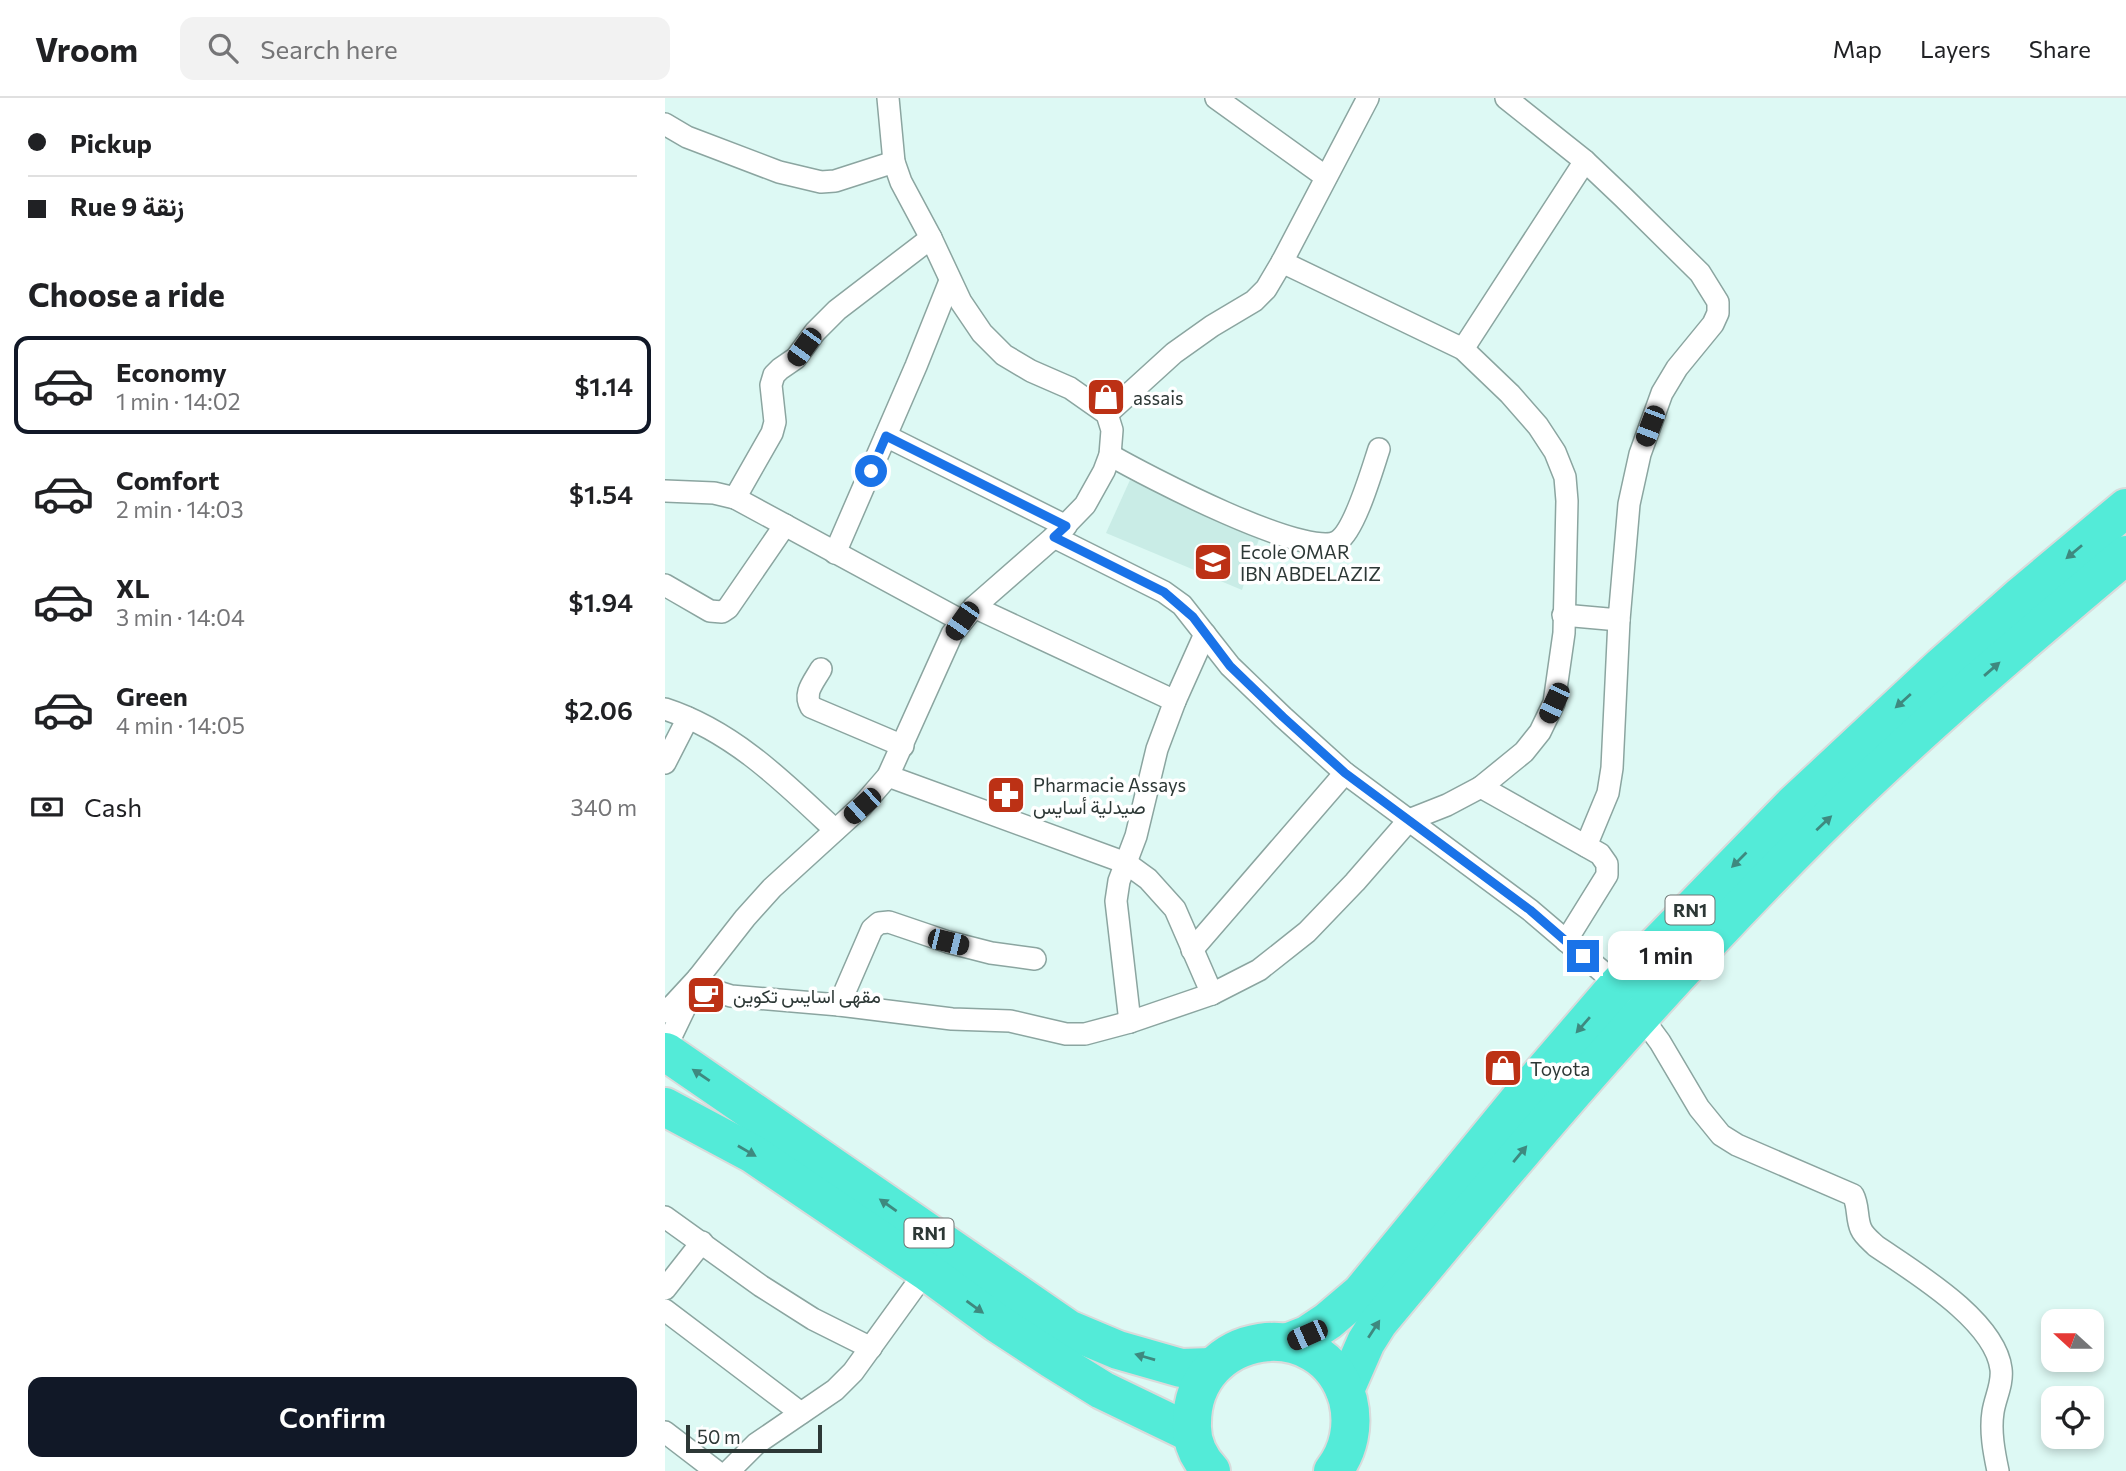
<!DOCTYPE html>
<meta charset="utf-8">
<style>
body{margin:0;font-family:Commissioner,Vazirmatn,sans-serif;background:#f2f2f2;color:#202124;height:100vh;display:flex;flex-direction:column;font-size:26px;white-space:nowrap}
*{box-sizing:border-box;margin:0}
p{font-size:23px;color:#757577}
.icon{flex:none;width:38px;height:38px;fill:none;stroke:currentColor;stroke-width:2;stroke-linecap:round;stroke-linejoin:round}
.map{position:relative;flex:1;overflow:hidden}
.drawer{display:flex;flex-direction:column;background:#fff;width:665px}
.drawer>*{flex:none}
.banner{display:grid;align-content:center;height:154px;padding:0 28px;background:#fff}
.needle{width:46px;rotate:291deg}
.tools{position:absolute;left:1376px;top:1211px;display:grid;gap:14px}
.tools a{display:grid;place-items:center;width:63px;height:63px;border-radius:14px;background:#fff;box-shadow:0 4px 10px #0003;font-size:35px}
.scale{position:absolute;left:21px;bottom:18px;width:136px;box-sizing:border-box;padding-left:7px;border:4px solid #2d3836;border-top:0;font-size:19px;line-height:24px;white-space:nowrap;color:#2d3836;-webkit-text-stroke:5px #fff;paint-order:stroke}
.end{position:absolute;width:32px;height:32px;margin:-16px;border:9px solid #1a73e8;background:#fff;box-shadow:0 0 0 4px #fff}
.from{border-radius:50%}
.bubble{position:absolute;height:49px;border-radius:14px;background:#fff;box-shadow:0 4px 10px #0003;font-size:23px;font-weight:600;line-height:49px;text-align:center}
.car{position:absolute;width:21px;height:42px;margin:-21px -10px;border-radius:9px;box-shadow:0 0 5px 2px #0007;background:linear-gradient(#222 24%,#8ab4d8 0 40%,#222 0 76%,#8ab4d8 0 86%,#222 0)}
.banner b{display:flex;align-items:center;gap:24px;height:66px;font-size:26px}
.banner b+b{border-top:2px solid #e0e0e0}
.banner i{width:18px;height:18px;background:#202124}
ul{padding:0;list-style:none}
li{display:flex;align-items:center;gap:21px;height:98px;margin:0 14px 10px;padding:0 14px;border:4px solid transparent;border-radius:14px}
li div{flex:1}
li b{display:block;font-size:26px}
li em{font-style:normal;font-weight:600}
li.current{border-color:#111827}
li>.icon{width:63px;height:63px;stroke-width:1.5}
h2{padding:0 28px;font-size:32px;line-height:84px}
.pay{display:flex;align-items:center;gap:18px;height:77px;padding:0 28px;font-size:26px}
.pay p{margin-inline-start:auto}
.cta{display:flex;gap:14px;margin-top:auto;padding:14px 28px}
.cta a{flex:1;height:80px;border-radius:14px;background:#111827;color:#fff;font-size:28px;font-weight:600;line-height:80px;text-align:center}
header{display:flex;align-items:center;gap:42px;box-sizing:border-box;height:98px;padding:0 35px;background:#fff;border-bottom:2px solid #e0e0e0}
header strong{font-size:33px}
nav{display:flex;gap:38px;margin-inline-start:auto;font-size:24px}
.search{width:490px;height:63px;background:#f2f2f2;display:flex;align-items:center;gap:18px;box-sizing:border-box;padding:0 24px;border-radius:14px;color:#757577;font-size:26px}
main{display:flex;flex:1;min-height:0}
.map>svg:first-child{display:block}
</style>
<header>
<strong>Vroom</strong>
<div class="search"><svg class="icon" aria-label="search" viewBox="0 0 24 24"><circle cx="10" cy="10" r="6"/><path d="M15 15l6 6"/></svg>Search here</div>
<nav><a>Map</a><a>Layers</a><a>Share</a></nav>
</header>
<main>
<section class="drawer">
<div class="banner">
<b><i class="from"></i>Pickup</b>
<b><i></i>Rue 9 زنقة</b>
</div>
<h2>Choose a ride</h2>
<ul>
<li class="current"><svg class="icon" aria-label="car" viewBox="0 0 24 24"><path d="M5 17H2v-5l4-1 3-4h7l3 4 3 1v5h-3M9 17h6M6 11h13"/><circle cx="7" cy="17" r="2"/><circle cx="17" cy="17" r="2"/></svg><div><b>Economy</b><p>1 min · 14:02</p></div><em>$1.14</em></li>
<li><svg class="icon" aria-label="car" viewBox="0 0 24 24"><path d="M5 17H2v-5l4-1 3-4h7l3 4 3 1v5h-3M9 17h6M6 11h13"/><circle cx="7" cy="17" r="2"/><circle cx="17" cy="17" r="2"/></svg><div><b>Comfort</b><p>2 min · 14:03</p></div><em>$1.54</em></li>
<li><svg class="icon" aria-label="car" viewBox="0 0 24 24"><path d="M5 17H2v-5l4-1 3-4h7l3 4 3 1v5h-3M9 17h6M6 11h13"/><circle cx="7" cy="17" r="2"/><circle cx="17" cy="17" r="2"/></svg><div><b>XL</b><p>3 min · 14:04</p></div><em>$1.94</em></li>
<li><svg class="icon" aria-label="car" viewBox="0 0 24 24"><path d="M5 17H2v-5l4-1 3-4h7l3 4 3 1v5h-3M9 17h6M6 11h13"/><circle cx="7" cy="17" r="2"/><circle cx="17" cy="17" r="2"/></svg><div><b>Green</b><p>4 min · 14:05</p></div><em>$2.06</em></li>
</ul>
<div class="pay"><svg class="icon" aria-label="cash" viewBox="0 0 24 24"><path d="M3 7h18v10H3z"/><circle cx="12" cy="12" r="2"/></svg>Cash<p>340 m</p></div>
<div class="cta"><a>Confirm</a></div>
</section>
<div class="map">
<svg width="1461" height="1373" viewBox="0 0 1461 1373">
<rect width="100%" height="100%" fill="#ddf9f4"/>
<polygon fill="#c9ece6" points="465,382 596,435 577,492 441,435"/>
<g fill="none" stroke-linecap="round" stroke-linejoin="round">
<g stroke="#8ba5a0" stroke-width="24">
<g id="street">
<polyline points="551,0 661,79"/>
<polyline points="841,0 920,63 958,99 1035,175 1053,204 1053,215 1048,226 1012,270 997,295 975,356 964,406 954,522 898,517"/>
<polyline points="0,26 22,39 114,74 156,84 170,83 229,64"/>
<polyline points="798,251 920,63"/>
<polyline points="442,316 509,255 547,228 589,203 601,191 617,164 703,0"/>
<polyline points="221,338 401,428"/>
<path d="M445,357c33,19 198,106 228,86 17,-11 34,-71 41,-92"/>
<polyline points="0,393 49,395 70,400 297,523"/>
<polyline points="70,400 107,335 110,324 106,287 109,277 115,271 131,260 150,234 172,212 266,140"/>
<path d="M389,439l110,55 18,13 48,61 53,51 62,56 185,137 88,75 42,57 39,66 22,27 16,10 116,50c6,11 3,23 8,34 3,7 10,12 15,17 38,26 119,74 125,123 2,15 -6,29 -8,43 -3,19 1,40 5,59"/>
<polyline points="170,455 251,268 285,183"/>
<polyline points="0,487 45,513 57,514 63,510 120,427"/>
<polyline points="309,509 510,603"/>
<path d="M156,571c-8,14 -18,24 -10,38l92,39"/>
<path d="M0,611c68,22 119,73 170,121"/>
<polyline points="0,665 23,620"/>
<polyline points="223,678 461,765 483,781 510,811 547,896"/>
<polyline points="816,689 935,756 942,766 942,777 901,843"/>
<polyline points="921,748 943,695 947,670 954,522"/>
<polyline points="527,852 680,675"/>
<polyline points="33,880 50,893 66,898 174,907 287,921 345,923 401,936 420,936 465,924 547,896 594,872 642,834 690,784 744,722 782,707 816,689 859,654 875,634 889,605 899,535 902,403 900,379 890,354 873,328 845,296 798,251 617,164"/>
<polyline points="174,907 207,831 214,825 224,824 283,844 326,855 370,861"/>
<polyline points="0,914 9,906 33,880 80,820 107,790 197,708 223,678 287,536 309,509 389,439 420,407 439,373 445,357 447,332 442,316 405,290 366,273 339,257 317,235 296,204 266,140 236,84 229,64 223,0"/>
<polyline points="465,924 451,803 454,783 471,738 492,651 510,603 540,536"/>
<polyline points="1,949 27,895"/>
<polyline points="0,1119 96,1188 148,1221 206,1250"/>
<polyline points="0,1191 37,1144"/>
<polyline points="0,1212 136,1315"/>
<polyline points="0,1334 51,1373"/>
<polyline points="64,1373 91,1346 170,1292 188,1274 261,1173"/>
</g>
</g>
<g stroke="#d9dbdb" stroke-width="42">
<g id="highway">
<polyline points="1,954 403,1231 453,1252 516,1270 547,1269"/>
<polyline points="0,1009 88,1056 261,1173 332,1225 387,1261 437,1292 526,1335"/>
<polyline points="624,1244 642,1237 663,1223 696,1195 854,1002 953,887 1128,707 1277,568 1357,497 1461,410"/>
<path d="M680,1292l21,-48 12,-19c140,-169 282,-337 438,-492 98,-97 204,-187 310,-276"/>
<path d="M546,1373c-13,-14 -20,-29 -19,-48 0,-93 131,-113 156,-23 6,25 1,51 -15,71"/>
</g>
</g>
<use href="#street" stroke="#fff" stroke-width="21"/>
<use href="#highway" stroke="#53ebd8" stroke-width="38"/>
</g>
<defs><path id="oneway-solid" d="M-6-.8H1V-3.2L6.5 0L1 3.2V.8H-6Z" transform="scale(1.75)"/></defs>
<g fill="#3e897f">
<use href="#oneway-solid" transform="translate(1409 454) rotate(140)"/>
<use href="#oneway-solid" transform="translate(1327 571) rotate(-41)"/>
<use href="#oneway-solid" transform="translate(1238 603) rotate(138)"/>
<use href="#oneway-solid" transform="translate(1159 725) rotate(-43)"/>
<use href="#oneway-solid" transform="translate(1074 762) rotate(135)"/>
<use href="#oneway-solid" transform="translate(918 927) rotate(131)"/>
<use href="#oneway-solid" transform="translate(36 977) rotate(-146)"/>
<use href="#oneway-solid" transform="translate(82 1053) rotate(30)"/>
<use href="#oneway-solid" transform="translate(855 1056) rotate(-50)"/>
<use href="#oneway-solid" transform="translate(223 1107) rotate(-145)"/>
<use href="#oneway-solid" transform="translate(310 1209) rotate(36)"/>
<use href="#oneway-solid" transform="translate(709 1231) rotate(-57)"/>
<use href="#oneway-solid" transform="translate(480 1259) rotate(-164)"/>
</g>
<g fill="none" stroke-linecap="round" stroke-linejoin="round">
<polyline stroke="#1a73e8" stroke-width="9" points="206,373 221,338 401,428 389,439 499,494 528,519 565,568 618,619 680,675 865,812 918,858"/>
</g>
<defs>
<g id="shop-square" transform="scale(2.0125)"><rect x="-9" y="-9" width="18" height="18" rx="4" fill="#bc3115" stroke="#fff"/><path d="M-5-2.5h2.3a2.7 3.5 0 0 1 5.4 0H5L5.5 6h-11ZM-1.5-2.5h3a1.5 2.3 0 0 0-3 0Z" fill="#fff"/></g>
<g id="school-square" transform="scale(2.0125)"><rect x="-9" y="-9" width="18" height="18" rx="4" fill="#bc3115" stroke="#fff"/><path d="M0-5L7-2L0 1L-7-2ZM-4 1L0 2.5L4 1V4Q0 6-4 4Z" fill="#fff"/></g>
<g id="pharmacy-square" transform="scale(2.0125)"><rect x="-9" y="-9" width="18" height="18" rx="4" fill="#bc3115" stroke="#fff"/><path d="M-2-6h4v4h4v4h-4v4h-4v-4h-4v-4h4Z" fill="#fff"/></g>
<g id="cafe-square" transform="scale(2.0125)"><rect x="-9" y="-9" width="18" height="18" rx="4" fill="#bc3115" stroke="#fff"/><path d="M-5.5-4.5H6V0H3Q3 3.5 0 3.5H-2.5Q-5.5 3.5-5.5 0ZM3-3.2v2h1.7v-2ZM-6 4.5H4V6H-6Z" fill="#fff"/></g>
</defs>
<g fill-rule="evenodd">
<use href="#shop-square" x="441" y="299"/>
<use href="#school-square" x="548" y="464"/>
<use href="#pharmacy-square" x="341" y="697"/>
<use href="#cafe-square" x="41" y="897"/>
<use href="#shop-square" x="838" y="970"/>
</g>
<g text-anchor="middle" dominant-baseline="central" stroke-width="7" stroke-linejoin="round" paint-order="stroke">
<g fill="#fff" stroke="#6c7472" stroke-width="2">
<rect x="1000.5" y="797.5" width="49" height="29" rx="5"/>
<rect x="239.5" y="1120.5" width="49" height="29" rx="5"/>
</g>
<g font-size="18" font-weight="bold" fill="#2d3836">
<text x="1025" y="812">RN1</text>
<text x="264" y="1135">RN1</text>
</g>
<g font-size="19" fill="#2d3836" stroke="#fff" text-anchor="start">
<text x="468" y="299">assais</text>
<text x="575" y="453">Ecole OMAR<tspan x="575" dy="22">IBN ABDELAZIZ</tspan></text>
<text x="368" y="686">Pharmacie Assays<tspan x="368" dy="22">صيدلية أسايس</tspan></text>
<text x="68" y="897">مقهى اسايس تكوين</text>
<text x="865" y="970">Toyota</text>
</g>
</g>
</svg>
<div class="tools">
<a><svg class="needle" viewBox="-14 -14 28 28"><path d="M0-13l5 13h-10z" fill="#e53935"/><path d="M0 13l5-13h-10z" fill="#757577"/></svg></a>
<a><svg class="icon" aria-label="locate" viewBox="0 0 24 24"><circle cx="12" cy="12" r="6"/><path d="M12 2v4M12 18v4M2 12h4M18 12h4"/></svg></a>
</div>
<div class="scale">50 m</div>
<i class="end from" style="left:206px;top:373px"></i>
<i class="end" style="left:918px;top:858px"></i>
<div class="bubble" style="left:943px;top:833px;width:116px">1 min</div>
<i class="car" style="left:139px;top:249px;rotate:216deg"></i>
<i class="car" style="left:985px;top:328px;rotate:201deg"></i>
<i class="car" style="left:297px;top:523px;rotate:215deg"></i>
<i class="car" style="left:889px;top:605px;rotate:205deg"></i>
<i class="car" style="left:197px;top:708px;rotate:228deg"></i>
<i class="car" style="left:283px;top:844px;rotate:104deg"></i>
<i class="car" style="left:642px;top:1237px;rotate:246deg"></i>
</div>
</main>
